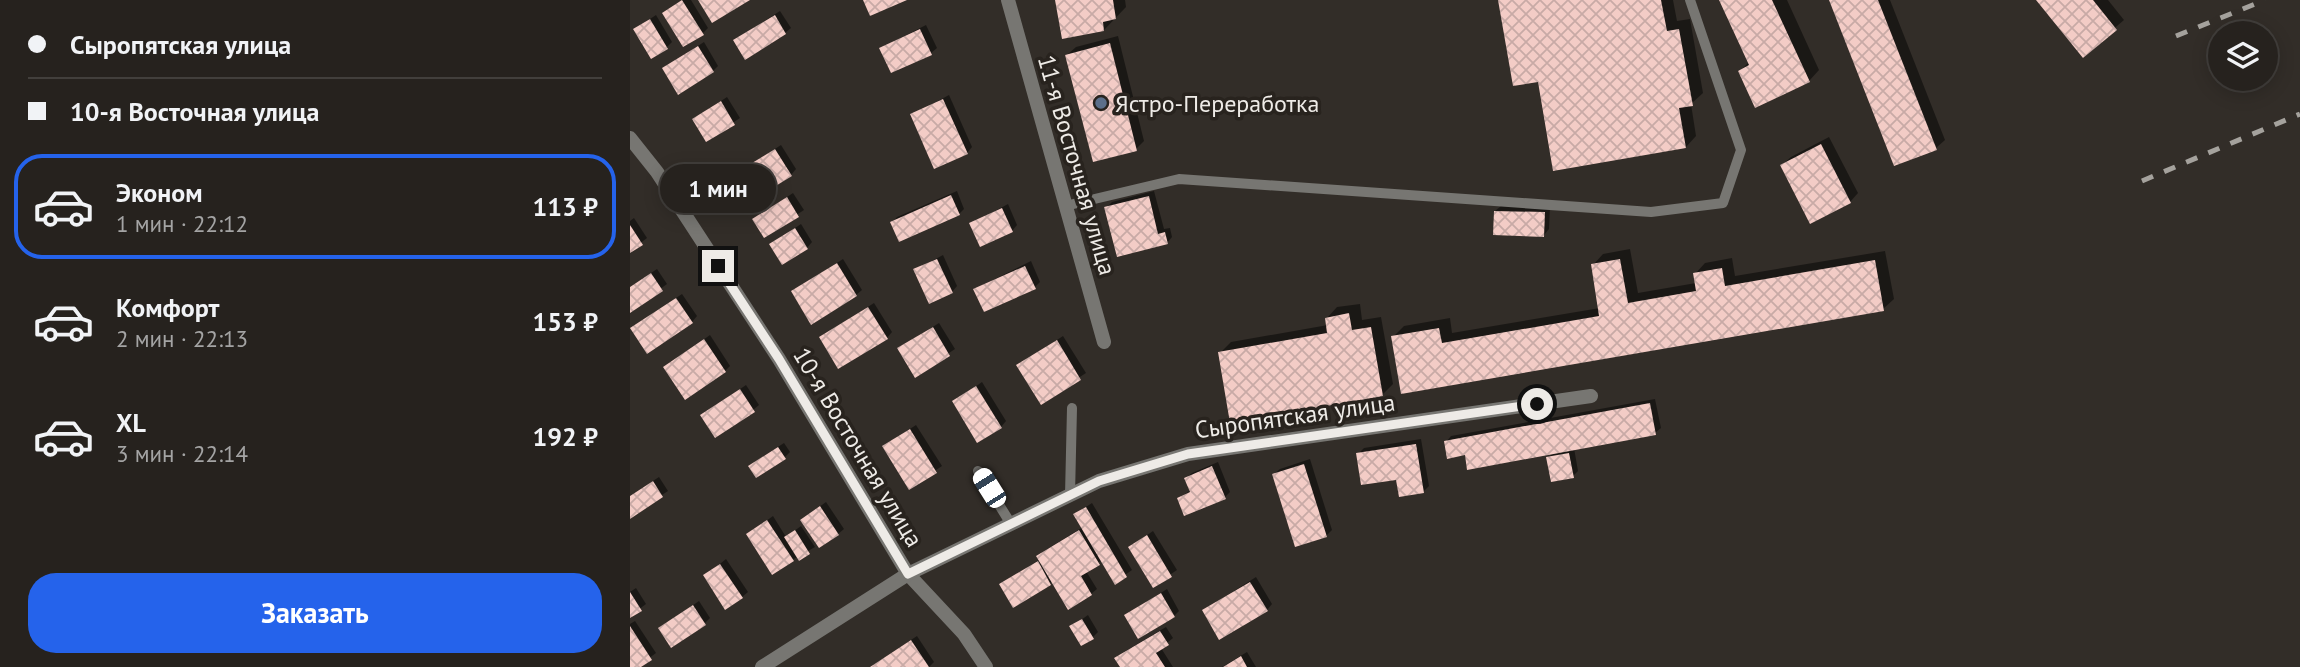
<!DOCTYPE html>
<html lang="ru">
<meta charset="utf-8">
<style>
body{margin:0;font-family:"PT Sans",sans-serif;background:#322f2b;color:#f1f3f6;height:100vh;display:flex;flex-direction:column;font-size:26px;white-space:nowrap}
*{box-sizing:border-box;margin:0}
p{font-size:23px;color:#a4a4a4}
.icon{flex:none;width:38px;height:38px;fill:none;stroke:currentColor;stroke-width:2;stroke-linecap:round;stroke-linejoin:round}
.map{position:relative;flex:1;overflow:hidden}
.details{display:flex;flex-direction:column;background:#26221e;width:630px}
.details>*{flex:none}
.hud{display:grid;align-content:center;height:154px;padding:0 28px;background:#26221e}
.controls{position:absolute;left:1578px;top:21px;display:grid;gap:14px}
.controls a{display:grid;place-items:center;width:70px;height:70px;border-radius:50%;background:#26221e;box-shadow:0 4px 18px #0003,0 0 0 2px #423f3c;font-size:35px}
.end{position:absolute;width:32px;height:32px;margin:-16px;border:9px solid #eeebe7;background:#111;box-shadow:0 0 0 4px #111}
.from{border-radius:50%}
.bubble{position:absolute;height:49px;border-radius:24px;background:#26221e;box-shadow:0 4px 18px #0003,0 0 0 2px #423f3c;font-size:23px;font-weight:700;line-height:49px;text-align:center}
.car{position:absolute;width:21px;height:42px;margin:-21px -10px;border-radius:9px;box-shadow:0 0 5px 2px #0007;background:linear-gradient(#fff 24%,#345 0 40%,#fff 0 76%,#345 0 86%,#fff 0)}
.hud b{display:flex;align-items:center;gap:24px;height:66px;font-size:26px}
.hud b+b{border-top:2px solid #423f3c}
.hud i{width:18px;height:18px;background:#f1f3f6}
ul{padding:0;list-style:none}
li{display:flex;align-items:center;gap:21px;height:105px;margin:0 14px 10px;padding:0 14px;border:4px solid transparent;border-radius:28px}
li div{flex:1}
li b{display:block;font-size:26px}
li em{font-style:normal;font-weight:700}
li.active{border-color:#2563eb}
li>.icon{width:63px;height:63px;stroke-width:1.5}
.action{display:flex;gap:14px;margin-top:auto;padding:14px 28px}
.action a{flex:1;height:80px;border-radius:28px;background:#2563eb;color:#fff;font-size:28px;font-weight:700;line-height:80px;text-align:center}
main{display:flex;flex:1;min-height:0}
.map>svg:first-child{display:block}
</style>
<main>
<section class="details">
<div class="hud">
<b><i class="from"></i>Сыропятская улица</b>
<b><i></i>10-я Восточная улица</b>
</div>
<ul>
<li class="active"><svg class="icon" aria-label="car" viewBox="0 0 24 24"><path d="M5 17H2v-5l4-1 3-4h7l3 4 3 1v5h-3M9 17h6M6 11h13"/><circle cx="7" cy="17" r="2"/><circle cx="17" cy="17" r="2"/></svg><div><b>Эконом</b><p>1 мин · 22:12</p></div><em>113 ₽</em></li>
<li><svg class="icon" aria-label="car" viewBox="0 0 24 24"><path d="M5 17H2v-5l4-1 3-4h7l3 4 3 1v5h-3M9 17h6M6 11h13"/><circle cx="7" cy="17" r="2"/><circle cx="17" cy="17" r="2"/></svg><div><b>Комфорт</b><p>2 мин · 22:13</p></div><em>153 ₽</em></li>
<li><svg class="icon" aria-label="car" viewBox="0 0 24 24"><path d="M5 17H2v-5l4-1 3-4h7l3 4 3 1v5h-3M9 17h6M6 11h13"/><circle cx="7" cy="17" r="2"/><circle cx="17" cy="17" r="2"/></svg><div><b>XL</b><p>3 мин · 22:14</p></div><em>192 ₽</em></li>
</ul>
<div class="action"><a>Заказать</a></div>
</section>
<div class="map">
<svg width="1670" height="667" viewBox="0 0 1670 667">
<defs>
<pattern id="building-cross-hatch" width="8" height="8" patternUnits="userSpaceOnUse" patternTransform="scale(1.75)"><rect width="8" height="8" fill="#f3ccc6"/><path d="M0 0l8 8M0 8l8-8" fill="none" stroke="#c8aaa6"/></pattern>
</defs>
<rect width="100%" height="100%" fill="#322d28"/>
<g fill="#0007">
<polygon points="52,0 61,0 78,28 73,33 34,13"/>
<polygon points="426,0 495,0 496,7 474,30"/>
<polygon points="870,0 1043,0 1047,21 1060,19 1073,93 1061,104 1066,136 1056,147 909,80"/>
<polygon points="1091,0 1157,0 1189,70 1179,81 1110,71 1119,62"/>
<polygon points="1201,0 1260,0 1315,140 1306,148 1265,164"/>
<polygon points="1408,0 1478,0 1494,20 1453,55"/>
<polygon points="150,11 161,28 155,33 105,40"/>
<polygon points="26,15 42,42 37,47 5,29"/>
<polygon points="296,25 307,48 301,53 251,48"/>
<polygon points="488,36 514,141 506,149 437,55 446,47"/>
<polygon points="74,42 88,66 83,71 34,68"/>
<polygon points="319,95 342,147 337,153 282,115"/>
<polygon points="97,97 110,118 77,140 64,119"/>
<polygon points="1199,137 1228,193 1220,202 1152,165 1161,157"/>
<polygon points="151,145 166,169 161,175 101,177"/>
<polygon points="327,191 334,209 329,214 262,223 267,217"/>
<polygon points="524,191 534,229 540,228 542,237 537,243 476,208 482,202"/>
<polygon points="163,193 174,210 134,236 124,219"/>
<polygon points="378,204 387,225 382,231 341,224"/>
<polygon points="871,206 920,207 919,229 914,235 865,211"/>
<polygon points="4,218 17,238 0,251 0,221"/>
<polygon points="171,224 182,242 177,248 141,244"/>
<polygon points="1000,249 1008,293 1066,283 1065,274 1075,263 1102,258 1105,276 1255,251 1264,299 1253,309 772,392 763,337 774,326 820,318 822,333 970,308 963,265 973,254"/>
<polygon points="313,255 327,286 322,292 285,270"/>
<polygon points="213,259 232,290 226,295 163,291"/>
<polygon points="401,261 410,282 405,287 345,289"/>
<polygon points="27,269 37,284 0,311 0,287"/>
<polygon points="52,294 67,316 62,322 8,323"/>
<polygon points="244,303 262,332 257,338 191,337"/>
<polygon points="730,304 732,320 751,317 763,384 752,395 590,353 601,342 698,325 697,318 707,307"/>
<polygon points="309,323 325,349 286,375 269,348"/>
<polygon points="80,335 100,366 95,371 35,367"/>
<polygon points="433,336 456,373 411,402 389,365"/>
<polygon points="352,382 376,421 371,427 324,402"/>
<polygon points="116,385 129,405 123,410 72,415"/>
<polygon points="1025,399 1031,428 1025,433 944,448 948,471 943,476 918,458 924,452 836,453 816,442 821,436"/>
<polygon points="286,425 312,466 279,488 254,446"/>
<polygon points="791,439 799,486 793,492 728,454 734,448"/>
<polygon points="154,443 160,452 154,458 126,461"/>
<polygon points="680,459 702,530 696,536 644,474 650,469"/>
<polygon points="588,462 600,492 595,497 549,498 561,490 556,478 562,473"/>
<polygon points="29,477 38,491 0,516 0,496"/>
<polygon points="196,502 214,529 208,534 178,515"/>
<polygon points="462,503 502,570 485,582 472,560 456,571 467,589 461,594 423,581 384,605 371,585 410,559 408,556 414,551 453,527 445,514"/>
<polygon points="143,516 156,537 171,526 185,547 162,560 118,534"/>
<polygon points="523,531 547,570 523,586 500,547"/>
<polygon points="96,559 118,592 112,597 75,576"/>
<polygon points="626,577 642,604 637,610 574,610"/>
<polygon points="6,588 16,604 0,616 0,592"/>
<polygon points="537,589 549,611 544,616 496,615"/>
<polygon points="69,601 80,618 75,623 30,628"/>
<polygon points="458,615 468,632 463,637 441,627"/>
<polygon points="5,621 26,653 7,667 2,667 0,624"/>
<polygon points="536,627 543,638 531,648 543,667 492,667 487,659 492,653"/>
<polygon points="287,636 304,662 299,667 240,667"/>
<polygon points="617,652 626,667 592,667"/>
</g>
<g fill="url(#building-cross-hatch)">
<polygon points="52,0 74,35 53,47 32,13"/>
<polygon points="68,0 120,0 82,23"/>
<polygon points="233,0 277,0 240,16"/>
<polygon points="425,0 483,0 486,19 473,22 474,31 432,39"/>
<polygon points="868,0 1031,0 1037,31 1049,29 1063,106 1049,108 1056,148 923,171 908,82 883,86"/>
<polygon points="1089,0 1142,0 1180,82 1125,108 1108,71 1119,65"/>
<polygon points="1199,0 1248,0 1307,150 1264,166"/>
<polygon points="1406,0 1463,0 1487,30 1453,58"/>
<polygon points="145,15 156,34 115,60 103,40"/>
<polygon points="20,19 38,49 21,59 3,29"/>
<polygon points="290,29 302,55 261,73 249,48"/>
<polygon points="480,43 507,151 463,162 435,55"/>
<polygon points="68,46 84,72 48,95 32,68"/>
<polygon points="313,99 338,154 304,169 280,114"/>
<polygon points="91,101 105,125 76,142 62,119"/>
<polygon points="1191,144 1221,203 1180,224 1150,165"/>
<polygon points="145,149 162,176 116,204 99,177"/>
<polygon points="321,195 330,215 269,242 260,222"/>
<polygon points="519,196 528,234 535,232 538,244 487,257 474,207"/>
<polygon points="157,197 169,217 134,238 122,219"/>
<polygon points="372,208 383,232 350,247 339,223"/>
<polygon points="864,211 915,212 914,237 863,235"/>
<polygon points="0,225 13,245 0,253"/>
<polygon points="165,228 178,249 152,265 139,244"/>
<polygon points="307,259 323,293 299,304 283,269"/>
<polygon points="990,259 998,303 1066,291 1063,273 1092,268 1095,286 1245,260 1254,311 771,394 761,336 809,328 812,343 969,316 961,264"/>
<polygon points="207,263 227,296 181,325 161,291"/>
<polygon points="395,266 406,289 354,312 343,289"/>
<polygon points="21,273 33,291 0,313 0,287"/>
<polygon points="46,298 63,323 17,354 0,328"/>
<polygon points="238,307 258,339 208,369 189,337"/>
<polygon points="719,313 722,330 741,327 753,396 600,423 588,352 697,333 695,318"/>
<polygon points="303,327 320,356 285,378 267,348"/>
<polygon points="74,339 96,372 55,400 33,367"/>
<polygon points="427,340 451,380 411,405 386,365"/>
<polygon points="346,386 372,428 347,443 322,401"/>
<polygon points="110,389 125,412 85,438 70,415"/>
<polygon points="1020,403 1026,435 837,470 835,455 817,459 814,441"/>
<polygon points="280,429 307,473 279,490 252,446"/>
<polygon points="786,444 794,493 769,497 766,480 731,485 726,453"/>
<polygon points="148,447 156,459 126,478 118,466"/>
<polygon points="939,453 944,478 921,482 916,457"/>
<polygon points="674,464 697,537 665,547 642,474"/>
<polygon points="582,466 596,499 554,516 547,498 560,492 554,478"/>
<polygon points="23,481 33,497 0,519 0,496"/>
<polygon points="190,506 209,535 189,548 170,520"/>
<polygon points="456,507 497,577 485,585 443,514"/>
<polygon points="137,520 164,561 142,575 116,534"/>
<polygon points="165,530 180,554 169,561 154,537"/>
<polygon points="449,530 470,565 451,576 462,595 438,610 406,556"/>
<polygon points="517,535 542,577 523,588 498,547"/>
<polygon points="408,561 421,585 383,608 369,584"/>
<polygon points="90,564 113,598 95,610 73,575"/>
<polygon points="620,582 638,611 589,640 572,610"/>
<polygon points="0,592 12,611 0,618"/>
<polygon points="531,593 545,617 508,639 494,615"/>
<polygon points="63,605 76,625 41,648 28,628"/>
<polygon points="452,619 464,639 451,646 439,626"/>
<polygon points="0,626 22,660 11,667 0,667"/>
<polygon points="530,631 539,645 526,653 535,667 490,667 484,658"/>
<polygon points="281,640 299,667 240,667"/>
<polygon points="611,656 617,667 593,667"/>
</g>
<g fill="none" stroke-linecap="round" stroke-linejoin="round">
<g stroke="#777672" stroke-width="10">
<polyline points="435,206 549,179 1021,212 1093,203 1111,150 1060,0"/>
<polyline points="348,471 381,524"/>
<polyline points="440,495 442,408"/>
</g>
<g stroke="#777672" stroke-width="14">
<polyline points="378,0 474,342"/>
<polyline points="0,138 27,172 149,359 278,574 334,634 356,667"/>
<polyline points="132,667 278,574 469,481 558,454 961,396"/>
</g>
<g stroke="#a5a29d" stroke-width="5" stroke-dasharray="12 12" stroke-linecap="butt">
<polyline points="1546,36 1635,0"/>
<polyline points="1512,181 1670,114"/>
</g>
</g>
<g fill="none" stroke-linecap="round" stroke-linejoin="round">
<polyline stroke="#eeebe7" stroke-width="9" points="88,266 149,359 278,574 469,481 558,454 907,404"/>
</g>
<circle fill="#5c6f8a" stroke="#28231e" stroke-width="2.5" cx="471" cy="103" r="7"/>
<g text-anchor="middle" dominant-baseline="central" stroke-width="7" stroke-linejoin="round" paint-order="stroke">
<g font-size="24" fill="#eeebe7" stroke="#28231e" text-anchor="start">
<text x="485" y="103">Ястро-Переработка</text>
</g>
<g font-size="24" fill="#eeebe7" stroke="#28231e">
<text transform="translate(447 165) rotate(74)">11-я Восточная улица</text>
<text transform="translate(665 416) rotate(-8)">Сыропятская улица</text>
<text transform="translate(228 447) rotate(59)">10-я Восточная улица</text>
</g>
</g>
</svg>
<div class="controls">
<a><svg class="icon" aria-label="layers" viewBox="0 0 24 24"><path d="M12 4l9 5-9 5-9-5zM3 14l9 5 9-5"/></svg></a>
</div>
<i class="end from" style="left:907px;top:404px"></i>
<i class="end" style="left:88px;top:266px"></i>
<div class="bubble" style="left:30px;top:164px;width:116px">1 мин</div>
<i class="car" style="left:359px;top:488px;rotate:328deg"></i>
</div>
</main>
